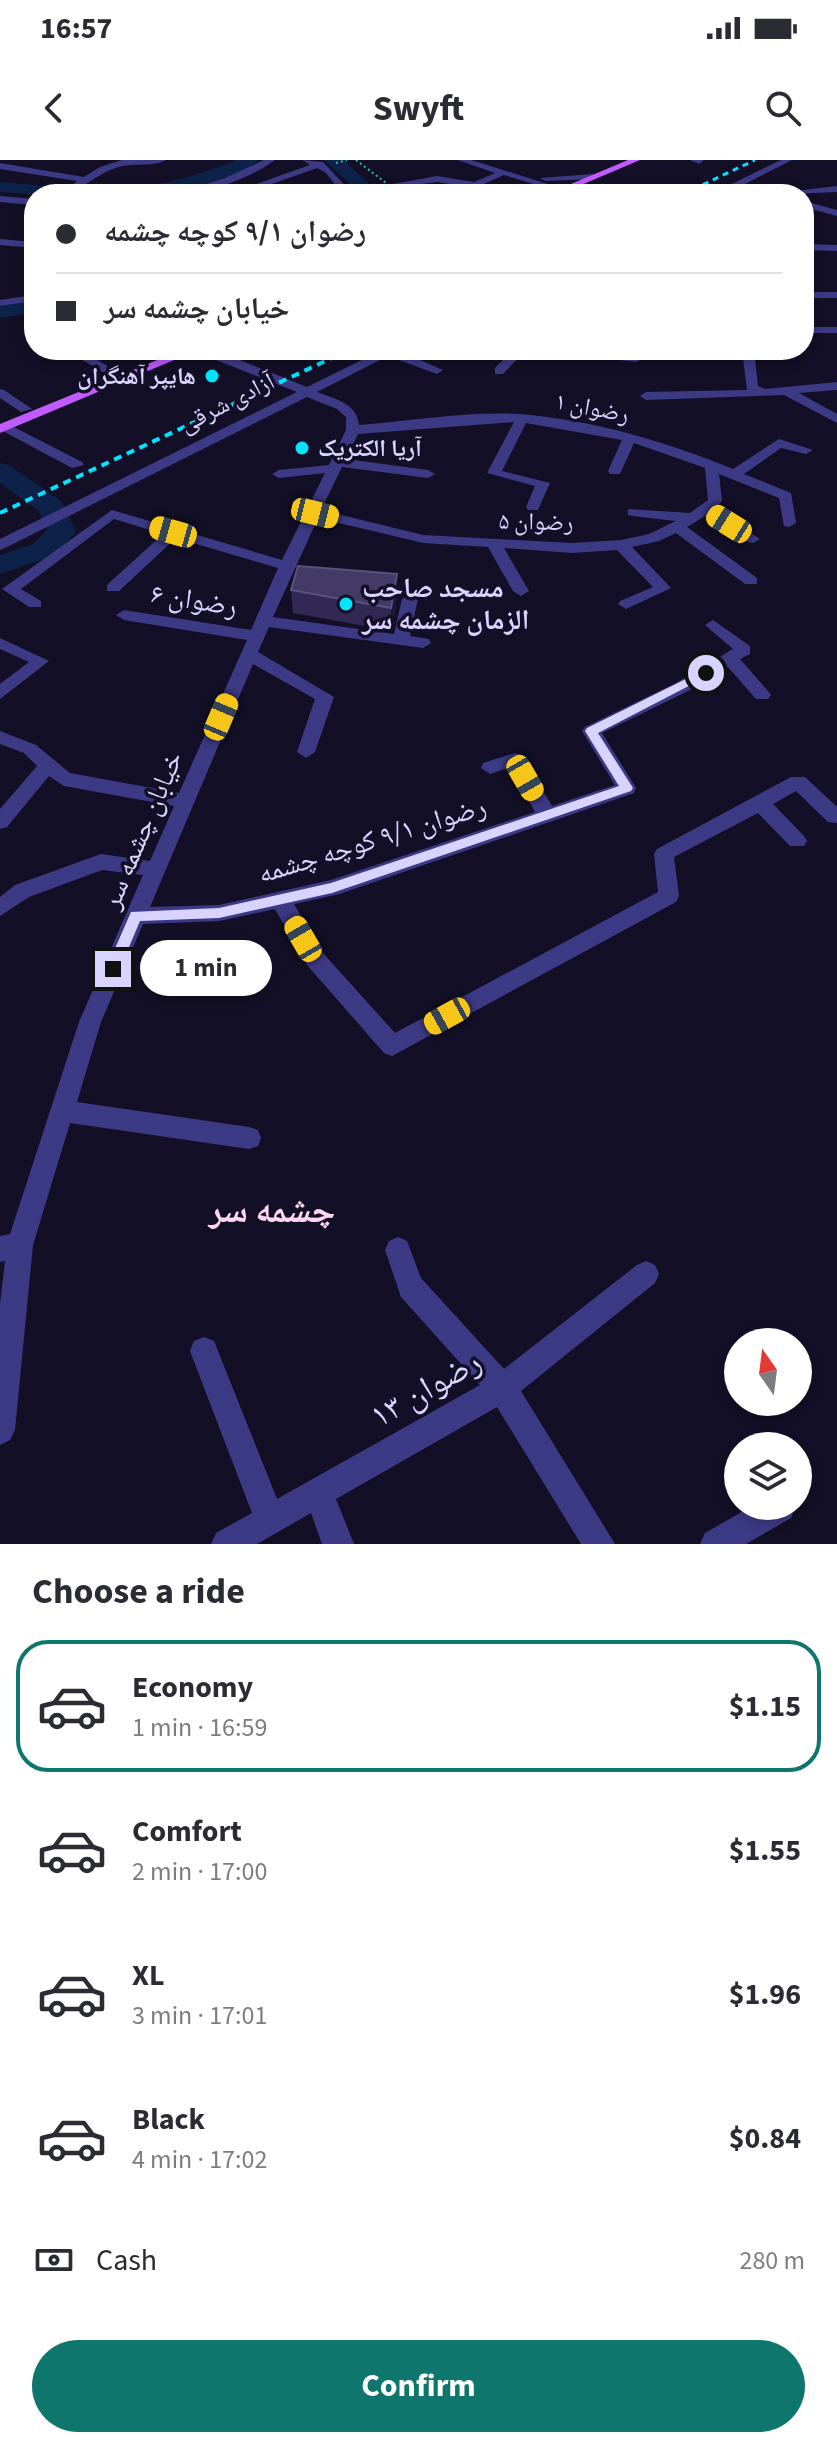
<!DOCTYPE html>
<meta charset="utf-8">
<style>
body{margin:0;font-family:"Source Sans 3","Noto Naskh Arabic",sans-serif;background:#f7f7f7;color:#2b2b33;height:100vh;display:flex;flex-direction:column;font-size:30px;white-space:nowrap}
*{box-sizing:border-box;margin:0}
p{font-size:26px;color:#7c7c81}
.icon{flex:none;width:44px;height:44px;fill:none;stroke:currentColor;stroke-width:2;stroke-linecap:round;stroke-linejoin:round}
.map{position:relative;height:1384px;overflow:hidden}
.side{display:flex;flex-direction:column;background:#fff;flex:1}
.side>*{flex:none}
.hud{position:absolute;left:24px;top:24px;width:790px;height:176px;border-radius:32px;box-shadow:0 4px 12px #0003;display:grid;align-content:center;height:176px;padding:0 32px;background:#fff}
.needle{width:52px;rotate:346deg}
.tools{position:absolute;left:724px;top:1168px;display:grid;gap:16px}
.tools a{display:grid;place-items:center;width:88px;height:88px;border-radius:50%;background:#fff;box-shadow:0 4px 12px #0003;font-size:40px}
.end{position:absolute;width:36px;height:36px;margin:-18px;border:10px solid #d9d4ff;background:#111;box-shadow:0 0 0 4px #111}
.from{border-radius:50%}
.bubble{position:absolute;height:56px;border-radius:28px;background:#fff;box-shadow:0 4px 12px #0003;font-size:26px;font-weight:700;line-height:56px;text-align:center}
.car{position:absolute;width:24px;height:48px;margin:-24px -12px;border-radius:10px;box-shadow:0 0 6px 2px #0007;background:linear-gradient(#f5c518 24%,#345 0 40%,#f5c518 0 76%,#345 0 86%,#f5c518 0)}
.hud b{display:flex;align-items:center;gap:28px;height:76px;font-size:30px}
.hud b+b{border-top:2px solid #e1e1e2}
.hud i{width:20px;height:20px;background:#2b2b33}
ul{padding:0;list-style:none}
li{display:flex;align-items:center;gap:24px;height:132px;margin:0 16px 12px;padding:0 16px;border:4px solid transparent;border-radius:32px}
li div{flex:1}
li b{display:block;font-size:30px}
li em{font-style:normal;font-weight:700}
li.selected{border-color:#0f766e}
li>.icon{width:72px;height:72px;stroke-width:1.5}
h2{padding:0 32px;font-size:36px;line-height:96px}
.pay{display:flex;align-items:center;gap:20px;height:88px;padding:0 32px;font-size:30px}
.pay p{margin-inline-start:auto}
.action{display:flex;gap:16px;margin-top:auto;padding:16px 32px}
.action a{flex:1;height:92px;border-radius:48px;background:#0f766e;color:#fff;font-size:32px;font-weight:700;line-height:92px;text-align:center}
.status{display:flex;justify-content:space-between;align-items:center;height:56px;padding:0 40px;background:#fff;direction:ltr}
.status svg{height:22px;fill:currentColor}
header{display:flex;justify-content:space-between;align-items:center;height:104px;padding:0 32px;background:#fff;font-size:36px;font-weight:700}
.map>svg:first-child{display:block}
</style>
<div class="status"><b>16:57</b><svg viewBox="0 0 49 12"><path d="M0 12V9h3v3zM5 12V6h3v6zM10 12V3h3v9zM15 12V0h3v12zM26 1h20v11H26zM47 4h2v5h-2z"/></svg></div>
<header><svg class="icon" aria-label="back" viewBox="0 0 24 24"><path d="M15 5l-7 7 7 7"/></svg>Swyft<svg class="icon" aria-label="search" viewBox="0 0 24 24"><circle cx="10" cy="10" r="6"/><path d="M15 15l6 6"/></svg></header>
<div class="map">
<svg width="837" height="1384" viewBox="0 0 837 1384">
<rect width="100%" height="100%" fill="#130f26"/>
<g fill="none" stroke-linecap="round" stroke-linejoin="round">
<g fill="#0c2248" fill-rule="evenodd">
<path d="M236,0h22c-40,42 -202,37 -258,32v-10c32,2 66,8 98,8 46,0 95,-12 138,-30z"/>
<polygon points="324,0 344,0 380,34 361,34"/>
<polygon points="34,141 34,153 0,158 0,146"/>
<polygon points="0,303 9,305 61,341 76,372 53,396 0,414 0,395 33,384 47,370 39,351 0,323"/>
</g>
<g stroke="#2fb8b0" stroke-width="2" stroke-dasharray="2 3" stroke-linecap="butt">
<polyline points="356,0 386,23"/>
<polyline points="336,3 347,0"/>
</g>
<g fill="#3d3a85" fill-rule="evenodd">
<path d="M122,0h44c-13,7 -30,3 -43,6 -18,3 -31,16 -47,23l-5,-3 6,-5 -77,-12v-6l84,14 16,-10z"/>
<path d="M264,0h11c-26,19 -67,34 -100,34l50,-16z"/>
<polygon points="303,0 323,2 353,34 343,34 325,12 317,8 269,25 309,34 259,28 242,34 228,34 310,5"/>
<polygon points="458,0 471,0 567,30 562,33 504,15 475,28 437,22 398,27 393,24 437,16 474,22 495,13"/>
<polygon points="690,0 703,0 703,1 699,4"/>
<polygon points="781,0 792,0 745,24 776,34 761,34 738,27 724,34 711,34"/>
<polygon points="593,14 596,19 545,21 540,18"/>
<polygon points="837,26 837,32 790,34 795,31"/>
<polygon points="0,36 34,39 34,45 0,42"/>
<polygon points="804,41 837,50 837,56 804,47"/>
<polygon points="0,79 34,82 34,88 0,85"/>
<polygon points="804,84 837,85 837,91 804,90"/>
<rect x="804" y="132" width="33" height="6"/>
<polygon points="34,135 34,141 0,146 0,140"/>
<rect x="804" y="167" width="33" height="6"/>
<polygon points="66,190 81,190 119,213 109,216"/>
<path d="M382,190h15l46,20 -6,4 -49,-18 -71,36c18,7 40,11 42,33 52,-4 108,-14 160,-11 75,6 145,27 214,55l46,-30 34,11 -7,4 -25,-6 -37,26 47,19 5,30 -7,4 -5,-1 -5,-28 -60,-24 3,27 -8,8 46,30 -7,4 -5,-1 -43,-26 -18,11 70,51v6h-12l-69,-51 -17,8 -27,6 39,41 -45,21 -8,-5 2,-3 33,-14 -36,-37 -45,3 -68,-5 25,43 -8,5 -8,-5 -25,-44 -65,-4 -105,-25 -45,99 121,17 8,-35 8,-5 8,5 -8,37 19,3 2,4 -8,5 -154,-21 -11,25 76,45 -19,55 -9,6 -9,-6 18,-53 -62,-35 -103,243 69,-2 112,-25 204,-68 -24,-45 -21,7 -9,-6 2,-5 32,-10 7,2 30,51 63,-21 -33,-54 3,-4 91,-44 57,-34 -28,-24 8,-5 37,26v8l-10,5 28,32 3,4 -3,4h-12l-28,-32 -40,24 -86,42 34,55 -2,5 -295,101 -45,10 29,49 72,80 263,-141 -4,-38 3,-5 134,-72h14l32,30v16l-9,-1 -32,-31 -23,13 31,32 3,5 -3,5h-14l-32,-33 -84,44 5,39 -3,6 -284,154 -8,-3 -77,-88 -32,-56 -56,12 -76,3 -42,98 -24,80 172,25 9,3 3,8 -3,8 -9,3 -179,-26 -37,122 -18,185 -5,10 -10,5v-141l5,-43 -5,1v-26l10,-2 69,-212 64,-147 -41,-5 -73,27 -29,19v-19l15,-12 86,-31 49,7 24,-55 -110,-20 -15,-10 -42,51 -7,2v-20l37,-43 -13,-13 -24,-9v-13l36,14 34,28 109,20 68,-153 -123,-20 -8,-5 8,-5 127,20 27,-62 -102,-30 -57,53h-12v-6l56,-51 -49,-15 -93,70 20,12v6h-12l-27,-18 110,-79 170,50 43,-87 -46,5 -7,-4 7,-4 50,-5 17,-35v-13l-9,-8 -30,-12 -302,151 -5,2v-11l297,-147 -81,-32 -36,-1 -4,-1v-6l46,1 85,34zM514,262l-27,51 48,13 -9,21 2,3h10l12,-27 -48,-12 24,-48 96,17 -14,31 2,3h10l14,-31 71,25 3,32 -18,13 -62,-4v6l5,1 43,5 -27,13 -28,6 -49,3 -149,-8 -102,-25 21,-43 86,11 7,-4 -7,-4 -82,-11 12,-25z"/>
<polygon points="513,190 526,190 503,214 495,214 495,208"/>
<polygon points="557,190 632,194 633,190 645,190 643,198 637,202 563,194"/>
<polygon points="742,190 754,190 758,226 765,229 837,222 837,230 799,233 837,254 837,263 784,235 646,240 640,236 646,232 747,230"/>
<polygon points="760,190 788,190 789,192 783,196"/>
<polygon points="0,229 4,230 32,249 21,252 0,238"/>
<polygon points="6,263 82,302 84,305 72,308 1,270 0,266"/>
<polygon points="0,478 49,501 0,539 0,524 29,502 0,489"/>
<polygon points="398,1077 407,1081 421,1118 504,1209 637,1105 646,1101 655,1105 659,1114 655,1123 521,1231 615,1384 581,1384 497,1247 336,1339 354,1384 322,1384 311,1353 257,1384 211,1384 216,1373 252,1353 190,1191 194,1181 204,1177 214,1181 277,1339 480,1225 401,1137 385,1090 389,1081"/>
<polygon points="752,1346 795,1347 791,1358 746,1384 700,1384 705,1373"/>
</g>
<g fill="#c25bff" fill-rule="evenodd">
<polygon points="628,0 640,0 560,34 547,34"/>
<polygon points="182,190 198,190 0,273 0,264"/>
</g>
<polyline stroke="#00e5ff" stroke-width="3" stroke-dasharray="6 5" stroke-linecap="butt" points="683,34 755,0"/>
<polyline stroke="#00e5ff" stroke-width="4" stroke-dasharray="8 6" stroke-linecap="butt" points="0,353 349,190"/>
</g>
<polygon fill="#312854" points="291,430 397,436 392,471 293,453"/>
<polygon fill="#1d163a" points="397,414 397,436 392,471 391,448"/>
<polygon fill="#433a66" stroke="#5a527e" stroke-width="2" points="298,406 397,414 391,448 291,430"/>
<polygon fill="#d9d4ff" points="706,509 710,515 598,573 633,628 631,631 332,733 219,758 140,761 118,813 113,815 106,809 131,752 219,748 331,723 619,626 585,571 587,568"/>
<g fill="#00e5ff" stroke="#130f26" stroke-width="3">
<circle cx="212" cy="216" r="8"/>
<circle cx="302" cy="288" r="8"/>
<circle cx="346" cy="444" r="8"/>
</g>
<g text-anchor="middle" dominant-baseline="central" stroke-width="7" stroke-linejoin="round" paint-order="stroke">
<g font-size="24" font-weight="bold" fill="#d9d4ff" stroke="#130f26" text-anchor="end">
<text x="196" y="216">هایپر آهنگران</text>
<text x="318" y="288" text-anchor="start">آریا الکتریک</text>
</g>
<g font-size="24" fill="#d9d4ff" stroke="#130f26">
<text transform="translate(227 243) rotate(-27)">آزادی شرقی</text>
<text transform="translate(592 248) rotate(11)">رضوان ۱</text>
<text transform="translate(536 362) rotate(1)">رضوان ۵</text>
</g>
<g font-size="28" font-weight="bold" fill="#d9d4ff" stroke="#130f26" text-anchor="start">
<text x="362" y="428">مسجد صاحب<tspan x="362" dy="32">الزمان چشمه سر</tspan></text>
</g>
<g font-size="28" fill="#d9d4ff" stroke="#130f26">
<text transform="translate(194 440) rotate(9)">رضوان ۶</text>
<text transform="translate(142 670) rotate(-67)">خیابان چشمه سر</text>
<text transform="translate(372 680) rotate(-17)">رضوان ۹/۱ کوچه چشمه</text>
</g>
<g font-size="34" fill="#d9d4ff" stroke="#130f26">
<text transform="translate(426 1229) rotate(-30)">رضوان ۱۳</text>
</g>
<g font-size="36" font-weight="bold" fill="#ffd6f0" stroke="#130f26">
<text x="272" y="1050">چشمه سر</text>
</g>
</g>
</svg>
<div class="tools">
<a><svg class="needle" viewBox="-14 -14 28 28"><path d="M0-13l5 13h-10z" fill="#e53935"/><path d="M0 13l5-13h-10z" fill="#7c7c81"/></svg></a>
<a><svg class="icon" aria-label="layers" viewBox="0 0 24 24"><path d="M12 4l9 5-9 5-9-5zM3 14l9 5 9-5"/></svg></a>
</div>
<i class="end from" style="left:706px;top:513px"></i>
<i class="end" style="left:113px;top:809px"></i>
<div class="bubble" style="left:140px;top:780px;width:132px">1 min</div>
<i class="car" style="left:315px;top:353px;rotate:104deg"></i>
<i class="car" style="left:729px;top:364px;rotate:302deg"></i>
<i class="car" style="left:173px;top:372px;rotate:286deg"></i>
<i class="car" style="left:221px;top:557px;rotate:23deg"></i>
<i class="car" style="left:525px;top:618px;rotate:150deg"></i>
<i class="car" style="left:303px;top:779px;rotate:330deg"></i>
<i class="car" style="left:447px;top:856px;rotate:241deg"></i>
<div class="hud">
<b><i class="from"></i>رضوان ۹/۱ کوچه چشمه</b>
<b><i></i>خیابان چشمه سر</b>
</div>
</div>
<section class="side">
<h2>Choose a ride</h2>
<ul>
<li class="selected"><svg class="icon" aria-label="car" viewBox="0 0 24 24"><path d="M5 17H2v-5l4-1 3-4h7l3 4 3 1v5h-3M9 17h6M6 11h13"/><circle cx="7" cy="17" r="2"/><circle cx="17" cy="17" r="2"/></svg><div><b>Economy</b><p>1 min · 16:59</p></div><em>$1.15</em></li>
<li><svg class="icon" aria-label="car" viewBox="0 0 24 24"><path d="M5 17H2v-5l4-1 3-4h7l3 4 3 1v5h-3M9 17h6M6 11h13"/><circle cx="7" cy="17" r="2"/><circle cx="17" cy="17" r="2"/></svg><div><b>Comfort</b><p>2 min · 17:00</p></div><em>$1.55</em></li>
<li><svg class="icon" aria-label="car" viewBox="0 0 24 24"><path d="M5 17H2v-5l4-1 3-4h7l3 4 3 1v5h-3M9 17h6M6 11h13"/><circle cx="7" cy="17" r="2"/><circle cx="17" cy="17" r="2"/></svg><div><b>XL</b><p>3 min · 17:01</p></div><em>$1.96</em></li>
<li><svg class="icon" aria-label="car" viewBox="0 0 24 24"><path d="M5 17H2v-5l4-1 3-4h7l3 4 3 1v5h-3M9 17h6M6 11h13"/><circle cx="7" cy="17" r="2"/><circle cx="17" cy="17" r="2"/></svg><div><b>Black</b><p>4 min · 17:02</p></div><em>$0.84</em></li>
</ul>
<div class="pay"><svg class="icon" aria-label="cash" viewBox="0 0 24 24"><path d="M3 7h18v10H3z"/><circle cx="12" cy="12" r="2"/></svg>Cash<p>280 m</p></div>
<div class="action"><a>Confirm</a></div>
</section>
